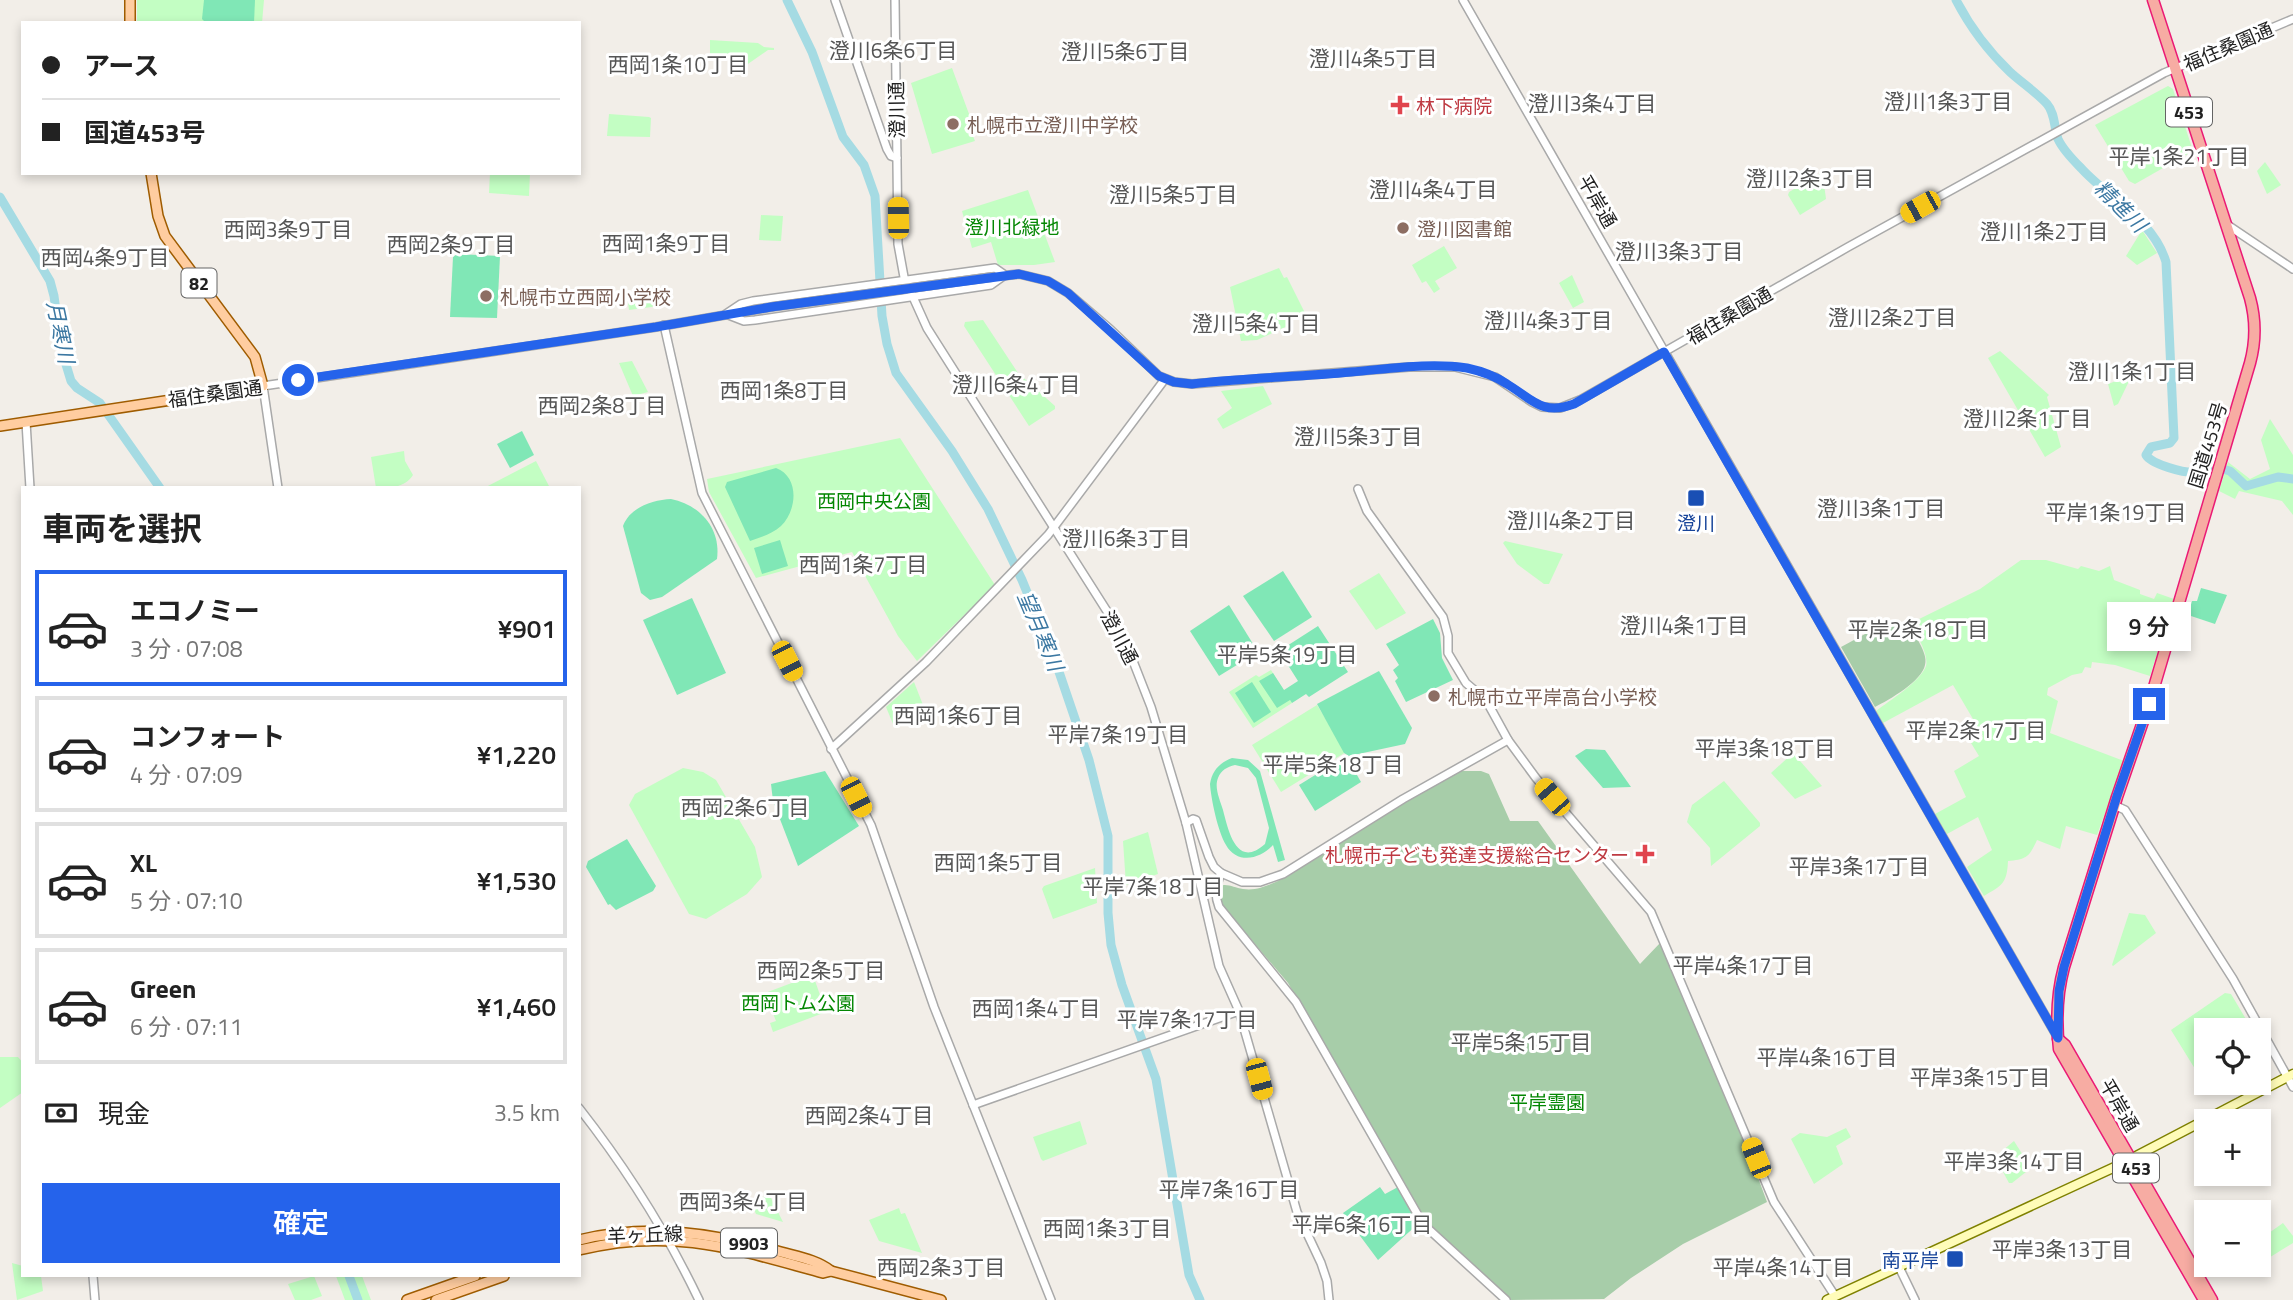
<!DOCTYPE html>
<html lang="ja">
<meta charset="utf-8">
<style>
body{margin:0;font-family:"Titillium Web","Noto Sans JP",sans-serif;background:#f2f2f2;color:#222;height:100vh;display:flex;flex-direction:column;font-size:26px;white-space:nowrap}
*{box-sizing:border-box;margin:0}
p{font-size:23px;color:#767676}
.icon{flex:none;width:38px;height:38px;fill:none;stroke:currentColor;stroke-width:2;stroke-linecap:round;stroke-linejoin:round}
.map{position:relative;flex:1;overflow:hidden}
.sheet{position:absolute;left:21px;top:486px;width:560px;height:791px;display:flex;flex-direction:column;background:#fff;border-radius:0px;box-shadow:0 4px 10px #0003}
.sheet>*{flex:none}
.top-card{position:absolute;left:21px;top:21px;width:560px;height:154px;border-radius:0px;box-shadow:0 4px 10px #0003;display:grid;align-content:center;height:154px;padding:0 21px;background:#fff}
.tools{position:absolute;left:2194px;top:1018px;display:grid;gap:14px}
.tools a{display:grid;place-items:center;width:77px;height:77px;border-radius:0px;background:#fff;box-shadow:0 4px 10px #0003;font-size:35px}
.end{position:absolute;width:32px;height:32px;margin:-16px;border:9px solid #2563eb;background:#fff;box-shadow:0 0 0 4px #fff}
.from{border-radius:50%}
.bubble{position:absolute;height:49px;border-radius:0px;background:#fff;box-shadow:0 4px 10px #0003;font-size:23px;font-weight:600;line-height:49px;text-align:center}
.car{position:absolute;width:21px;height:42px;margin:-21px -10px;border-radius:9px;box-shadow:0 0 5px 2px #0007;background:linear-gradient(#f5c518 24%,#345 0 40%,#f5c518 0 76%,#345 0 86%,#f5c518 0)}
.top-card b{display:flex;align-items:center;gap:24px;height:66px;font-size:26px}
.top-card b+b{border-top:2px solid #e0e0e0}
.top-card i{width:18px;height:18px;background:#222}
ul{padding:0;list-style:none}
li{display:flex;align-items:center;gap:21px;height:116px;margin:0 14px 10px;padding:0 7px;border:4px solid #e0e0e0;border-radius:0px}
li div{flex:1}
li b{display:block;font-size:26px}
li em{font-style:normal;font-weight:600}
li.selected{border-color:#2563eb}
li>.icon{width:63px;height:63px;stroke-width:1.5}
h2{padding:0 21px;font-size:32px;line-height:84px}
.pay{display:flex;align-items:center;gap:18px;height:77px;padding:0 21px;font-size:26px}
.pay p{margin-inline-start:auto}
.button{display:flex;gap:14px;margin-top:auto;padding:14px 21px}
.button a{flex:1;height:80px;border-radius:0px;background:#2563eb;color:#fff;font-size:28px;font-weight:600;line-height:80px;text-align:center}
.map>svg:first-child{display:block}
</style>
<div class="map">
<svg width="2293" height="1300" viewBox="0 0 2293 1300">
<rect width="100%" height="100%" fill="#f2eee8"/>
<g fill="#a7cda9">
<path d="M1902,624c9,5 13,10 18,20 3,6 7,14 5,21 -3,16 -36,35 -50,42l-34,-60 37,-20z"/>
<path d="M1460,771h21l8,3 21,47h28l102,143 20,-21 86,202 21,57 -84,42 -52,34 -27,21 -93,1 -84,-77 -139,-240 -67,-79 -2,-18c9,-3 15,2 24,3 13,2 23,-3 35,-8l126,-79z"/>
</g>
<g fill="#c3fec3">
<polygon points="137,0 264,0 262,23 137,23"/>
<polygon points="710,40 758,43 764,47 774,48 774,50 768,50 745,66 743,64 740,66 727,59 710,56"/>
<polygon points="952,68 972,122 968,124 975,141 932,154 911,83"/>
<polygon points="2168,86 2173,89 2193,151 2135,184 2129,181 2095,125"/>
<polygon points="609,114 649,117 651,118 650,137 607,136"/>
<polygon points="2265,162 2281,185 2267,194 2257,171"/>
<polygon points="490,173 530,173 529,196 489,193"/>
<polygon points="1820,174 1823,176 1826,199 1800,215 1788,195 1789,192"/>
<polygon points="1028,190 1055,262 1034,265 998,265 991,242 972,248 962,211"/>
<polygon points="761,215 783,216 781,241 759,240"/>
<polygon points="2142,230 2157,253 2137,265 2126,256"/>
<polygon points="1444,246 1457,268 1435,281 1440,289 1434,293 1426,281 1422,283 1412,265"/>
<polygon points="1279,268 1284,278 1287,277 1305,313 1290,320 1292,324 1257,340 1241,341 1230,287"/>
<polygon points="1572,275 1584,302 1573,308 1559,283"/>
<polygon points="629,293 660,295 659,306 629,310 627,295"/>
<polygon points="983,320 1018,373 1055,406 1055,409 1029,426 964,326 965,322"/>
<polygon points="2000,351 2049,395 2047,397 2061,447 2045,457 1988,358"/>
<polygon points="632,361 648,392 633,396 619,363"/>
<polygon points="2132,375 2118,404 2114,406 2108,384"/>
<polygon points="1263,386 1272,404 1223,429 1217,419 1232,408 1221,391"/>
<polygon points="2270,419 2293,455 2293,515 2282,501 2239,491 2235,499 2219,491 2228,462 2250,479 2270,469 2261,440"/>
<polygon points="900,438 995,585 917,661 898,636 852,552 756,578 709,492 707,479"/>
<path d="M404,451l1,10 8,14c-8,13 -24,13 -37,13l-5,-31z"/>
<polygon points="536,461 550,488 484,488"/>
<polygon points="1505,541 1563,554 1549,584 1544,584 1517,564 1503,543"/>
<path d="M2021,560h25l32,9 3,-3 18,5 11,-5 4,14 26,10v4l14,5 3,-6 17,6 -24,77 -35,-11 -23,-3 -1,6 -6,-1 -3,6 -10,2 -24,13 -1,7 11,6 -8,32 74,28 -27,74 -31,-9 -6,23 -23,-9c-8,17 -10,19 -29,21 -1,23 -6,24 -24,35l-17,-29 25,-17 -14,-33 -31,17 -12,-20 31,-17 -12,-26 25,-15 -8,-13 12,-7 -30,-51 -70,38 -7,-12c13,-10 45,-30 50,-45 3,-12 -10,-32 -15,-43l69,-34z"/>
<polygon points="1379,573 1406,613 1376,630 1349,591"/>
<polygon points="1271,670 1292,703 1253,728 1229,692 1256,675 1259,677"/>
<polygon points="914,682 925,710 893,724 886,707"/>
<polygon points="1317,705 1346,752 1281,792 1252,745"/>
<polygon points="1793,753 1822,786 1795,799 1771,773"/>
<polygon points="683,768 703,772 716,780 755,847 762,877 747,894 706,919 689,914 629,805 635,794"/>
<polygon points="1724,781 1760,823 1760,826 1711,866 1710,848 1687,822 1692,805"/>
<polygon points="1148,832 1158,874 1126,885 1123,841"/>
<polygon points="1095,868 1097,903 1053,919 1042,889 1044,886"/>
<polygon points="2129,913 2145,915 2156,933 2113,966 2112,965"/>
<polygon points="813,975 826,1012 773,1032 770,1023 776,1021 765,993"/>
<polygon points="2225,993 2231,994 2253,1031 2207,1031 2207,1072 2200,1077 2171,1030"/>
<polygon points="0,1057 18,1057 23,1063 23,1092 0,1108"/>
<polygon points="1080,1121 1087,1144 1043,1161 1041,1159 1033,1137"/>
<polygon points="1846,1128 1851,1137 1836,1146 1843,1164 1814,1184 1791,1139 1800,1133 1827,1137"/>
<polygon points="2014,1141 2031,1168 2012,1183 2009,1183 1995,1157"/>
<polygon points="770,1195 770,1196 783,1222 756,1214 751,1203"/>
<polygon points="899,1208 901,1214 905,1213 922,1253 879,1241 869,1220"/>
<polygon points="2283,1223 2293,1236 2293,1243 2259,1264 2259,1240"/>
<polygon points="12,1263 23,1266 23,1276 41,1276 43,1291 17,1300"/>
<polygon points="314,1276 322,1296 311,1300 295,1300 288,1284"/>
<polygon points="336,1276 362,1276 371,1300 345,1300"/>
</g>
<g fill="#80e7b6" fill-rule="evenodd">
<polygon points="204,0 255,0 254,23 206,23 202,19"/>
<polygon points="457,254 500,256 497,318 450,317 453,257"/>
<polygon points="522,431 534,455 510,468 497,444"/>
<path d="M776,468c24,9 21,43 5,58 -9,8 -20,11 -31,15l-25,-54 2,-5z"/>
<path d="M671,499c29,6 50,29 46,60l-55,38 -12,3 -9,-7 -18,-67c7,-19 30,-26 48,-27z"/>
<polygon points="780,540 788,566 762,574 754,548"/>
<polygon points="1283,571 1312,617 1274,641 1243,596"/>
<polygon points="2201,588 2227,595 2215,624 2188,615 2192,601 2197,601"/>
<polygon points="692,598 726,673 677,695 643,620"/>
<polygon points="1229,605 1258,652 1219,676 1190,631"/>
<polygon points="1433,619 1440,633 1442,658 1453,680 1406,702 1395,681 1398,678 1393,670 1399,665 1386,644"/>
<polygon points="1318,626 1348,672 1309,697 1306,694 1292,703 1290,700 1277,708 1259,681 1273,673 1284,690 1298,681 1279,651"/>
<polygon points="1379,671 1412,728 1405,744 1349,756 1344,753 1317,704"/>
<polygon points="1252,682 1271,712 1254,723 1235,693"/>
<polygon points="1586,749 1605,750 1631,787 1603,788 1575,756"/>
<polygon points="1346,756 1361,782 1315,811 1299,785"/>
<path d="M1232,758l16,2 12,11 25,89 -7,2 -5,-17c-12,14 -36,20 -47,0 -8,-13 -15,-46 -16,-61 2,-13 9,-21 22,-26zM1235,765l13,3 8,10 13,50 -4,16c-29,26 -37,-15 -42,-34 -3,-10 -9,-22 -5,-32 3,-8 9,-11 17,-13z"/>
<polygon points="825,771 859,826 798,866 773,801 771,784"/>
<polygon points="627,839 656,886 653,891 616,910 610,904 608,905 586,867 588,861"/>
<polygon points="1380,1187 1385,1194 1398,1187 1419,1223 1378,1260 1343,1213"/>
</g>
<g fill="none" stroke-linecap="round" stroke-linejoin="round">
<g stroke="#a5dbe3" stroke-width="9">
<polyline points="787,0 812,52 843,137 864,165 875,196 882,316 887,344 896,373 952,451 988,509 1022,580 1056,663 1089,760 1108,836 1108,913 1111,945 1122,985 1156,1079 1189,1275 1200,1300"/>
<path d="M1956,0c14,27 32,51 54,72 12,11 26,20 37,32 8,9 7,23 11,35 5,11 15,21 23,29 28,31 72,51 85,94l8,176 -4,5 -19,4 -5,8c5,9 39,19 51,17 4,0 7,-3 11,-4"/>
<polyline points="0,197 50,281 54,296 61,348 71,381 77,388 100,403 160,488"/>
<polyline points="2226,470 2230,471 2246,486 2278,477 2293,479"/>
<polyline points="349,1276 358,1300"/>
</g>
<g stroke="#a9a9a9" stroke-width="10">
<g id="tertiary">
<polyline points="835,0 887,149 891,156 897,158"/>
<polyline points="895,0 898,244 904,277 927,328 1124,638 1151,707 1186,823 1219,966 1239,1011 1297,1212 1321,1263 1327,1281 1329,1300"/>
<polyline points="1463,0 2058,1038"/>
<polyline points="2226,224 2293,269"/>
<polygon points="995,268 1005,275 991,285 755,320 744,321 726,314 741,304 753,301"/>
<polyline points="992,277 1019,274 1048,281 1068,293 1111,330 1159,376 1174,382 1192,384 1409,367 1455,367 1495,377 1532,402 1542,407 1560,408 1580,400 1848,247 2164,73 2293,19"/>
<polyline points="664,325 702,493 871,825 934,1007 1051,1300"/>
<polyline points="26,422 30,488"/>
<polyline points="278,488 263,386 656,327 771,307"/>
<polyline points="1358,489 1367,511 1443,617 1448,636 1448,653 1466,683 1486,700 1508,740 1536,778 1651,912 1774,1202 1835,1296"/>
<polyline points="831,749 926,662 1048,535 1165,379"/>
<polyline points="2114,805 2125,810 2233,979 2293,1087"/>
<polyline points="1186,823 1193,819 1196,820 1209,857 1214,867 1221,873 1242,882 1260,882 1283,874 1403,799 1508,740"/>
<path d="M1221,873c-5,13 -7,21 -2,34l77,95 127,222 83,76"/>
<polyline points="973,1105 1239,1011"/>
<path d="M579,1108c47,60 87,123 120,192"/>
<polyline points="1899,1267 1915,1300"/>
<polyline points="93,1276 95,1300"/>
</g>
</g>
<g stroke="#7f8100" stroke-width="11">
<polyline id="secondary" points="1827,1300 2117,1166 2293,1074"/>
</g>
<g stroke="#9f5c00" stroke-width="12">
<g id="primary">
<polyline points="130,23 130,0"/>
<polyline points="0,426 263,386 255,357 165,236 158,216 151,173"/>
<path d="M579,1240c71,-17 133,-7 202,12 18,5 36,8 50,19l110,29"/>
<path d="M579,1250c92,-23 156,-1 244,23l8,-2"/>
<polyline points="407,1300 475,1276"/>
<polyline points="436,1300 504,1276"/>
</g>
</g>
<g stroke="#eb1a75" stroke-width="13">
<g id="trunk">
<path d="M2153,0l97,298c6,22 6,43 0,65l-101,341 -32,93 -53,170c-7,26 -8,55 -5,82l145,251"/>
<polyline points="2058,1039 2065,1045 2212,1300"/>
</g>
</g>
<use href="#tertiary" stroke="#fff" stroke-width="7"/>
<use href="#secondary" stroke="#fffcb9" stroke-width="8"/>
<use href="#primary" stroke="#ffcda0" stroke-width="9"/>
<use href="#trunk" stroke="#f7aca3" stroke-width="10"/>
<g stroke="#a9a9a9" stroke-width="10" stroke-linecap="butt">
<polyline id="tertiary-bridge" points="771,307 992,277"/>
</g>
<use href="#tertiary-bridge" stroke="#fff" stroke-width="7"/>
</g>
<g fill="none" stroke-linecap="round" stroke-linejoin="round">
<path stroke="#2563eb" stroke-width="9" d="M298,380l358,-53 115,-20 248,-33 29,7 20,12 91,83 15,6 18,2c52,-6 106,-7 159,-12 37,-3 79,-10 116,-4 14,3 28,8 40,16 25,15 35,32 67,20l90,-52 394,686 1,-47 5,-24 53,-171 32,-92"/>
</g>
<g fill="#e0444e" stroke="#fff" stroke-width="2.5">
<path d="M1396.5 94.5h7v7h7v7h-7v7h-7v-7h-7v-7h7z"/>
<path d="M1641.5 843.5h7v7h7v7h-7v7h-7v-7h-7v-7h7z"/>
</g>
<g fill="#8d6e63" stroke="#fff" stroke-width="2.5">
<circle cx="953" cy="124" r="7"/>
<circle cx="1403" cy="228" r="7"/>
<circle cx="486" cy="296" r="7"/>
<circle cx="1434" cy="696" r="7"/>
</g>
<g fill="#1a4fb4" stroke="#fff" stroke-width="2.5">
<rect x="1687" y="489" width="18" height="18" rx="3.5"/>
<rect x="1946" y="1250" width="18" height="18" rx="3.5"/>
</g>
<g text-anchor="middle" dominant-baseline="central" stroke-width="6" stroke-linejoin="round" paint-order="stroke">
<g fill="#fff" stroke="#646464" stroke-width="2">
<rect x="2166" y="97.5" width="46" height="29" rx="5"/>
<rect x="181.5" y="268.5" width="35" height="29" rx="5"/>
<rect x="2113" y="1153.5" width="46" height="29" rx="5"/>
<rect x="721" y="1228.5" width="56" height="29" rx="5"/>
</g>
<g font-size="18" font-weight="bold" fill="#222">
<text x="2189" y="112">453</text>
<text x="199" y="283">82</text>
<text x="2136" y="1168">453</text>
<text x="749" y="1243">9903</text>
</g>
<g font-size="19" fill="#222" stroke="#fff">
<text transform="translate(2228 46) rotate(-23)">福住桑園通</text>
<text transform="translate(896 110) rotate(-91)">澄川通</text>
<text transform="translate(1598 201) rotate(60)">平岸通</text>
<text transform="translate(1729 315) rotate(-30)">福住桑園通</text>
<text transform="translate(215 393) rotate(-8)">福住桑園通</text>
<text transform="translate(2207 445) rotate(-73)">国道453号</text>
<text transform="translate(1120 637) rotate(62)">澄川通</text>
<text transform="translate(2120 1105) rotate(60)">平岸通</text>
<text transform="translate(645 1234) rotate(-2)">羊ヶ丘線</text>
</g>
<g font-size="19" fill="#be3a42" stroke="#fff" text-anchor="start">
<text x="1416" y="105">林下病院</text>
<text x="1629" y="854" text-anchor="end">札幌市子ども発達支援総合センター</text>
</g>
<g font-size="19" fill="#785e54" stroke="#fff" text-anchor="start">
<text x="967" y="124">札幌市立澄川中学校</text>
<text x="1417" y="228">澄川図書館</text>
<text x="500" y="296">札幌市立西岡小学校</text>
<text x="1448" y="696">札幌市立平岸高台小学校</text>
</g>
<g font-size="19" fill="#048703" stroke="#fff">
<text x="1012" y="226">澄川北緑地</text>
<text x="874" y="500">西岡中央公園</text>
<text x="798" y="1002">西岡トム公園</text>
<text x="1547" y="1101">平岸霊園</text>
</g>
<g font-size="19" fill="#164399" stroke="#fff">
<text x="1696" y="522">澄川</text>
<text x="1939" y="1259" text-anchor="end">南平岸</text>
</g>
<g font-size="21" fill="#555" stroke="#fff">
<text x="893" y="50">澄川6条6丁目</text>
<text x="1125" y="51">澄川5条6丁目</text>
<text x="1373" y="58">澄川4条5丁目</text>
<text x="678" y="64">西岡1条10丁目</text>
<text x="1948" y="101">澄川1条3丁目</text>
<text x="1592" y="103">澄川3条4丁目</text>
<text x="2179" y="156">平岸1条21丁目</text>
<text x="1810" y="178">澄川2条3丁目</text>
<text x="1433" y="189">澄川4条4丁目</text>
<text x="1173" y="194">澄川5条5丁目</text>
<text x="288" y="229">西岡3条9丁目</text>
<text x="2044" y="231">澄川1条2丁目</text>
<text x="666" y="243">西岡1条9丁目</text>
<text x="451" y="244">西岡2条9丁目</text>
<text x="1679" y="251">澄川3条3丁目</text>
<text x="105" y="257">西岡4条9丁目</text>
<text x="1892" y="317">澄川2条2丁目</text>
<text x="1548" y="320">澄川4条3丁目</text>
<text x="1256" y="323">澄川5条4丁目</text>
<text x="2132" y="371">澄川1条1丁目</text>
<text x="1016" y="384">澄川6条4丁目</text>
<text x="784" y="390">西岡1条8丁目</text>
<text x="602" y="405">西岡2条8丁目</text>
<text x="2027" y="418">澄川2条1丁目</text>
<text x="1358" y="436">澄川5条3丁目</text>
<text x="1881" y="508">澄川3条1丁目</text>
<text x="2116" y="512">平岸1条19丁目</text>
<text x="1571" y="520">澄川4条2丁目</text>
<text x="1126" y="538">澄川6条3丁目</text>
<text x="863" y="564">西岡1条7丁目</text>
<text x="1684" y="625">澄川4条1丁目</text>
<text x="1918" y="629">平岸2条18丁目</text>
<text x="1287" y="654">平岸5条19丁目</text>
<text x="958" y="715">西岡1条6丁目</text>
<text x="1976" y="730">平岸2条17丁目</text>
<text x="1118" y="734">平岸7条19丁目</text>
<text x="1765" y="748">平岸3条18丁目</text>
<text x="1333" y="764">平岸5条18丁目</text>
<text x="745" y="807">西岡2条6丁目</text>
<text x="998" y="862">西岡1条5丁目</text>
<text x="1859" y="866">平岸3条17丁目</text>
<text x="1153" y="886">平岸7条18丁目</text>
<text x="1743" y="965">平岸4条17丁目</text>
<text x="821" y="970">西岡2条5丁目</text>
<text x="1036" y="1008">西岡1条4丁目</text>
<text x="1187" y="1019">平岸7条17丁目</text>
<text x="1521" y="1042">平岸5条15丁目</text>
<text x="1827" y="1057">平岸4条16丁目</text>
<text x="1980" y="1077">平岸3条15丁目</text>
<text x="869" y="1115">西岡2条4丁目</text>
<text x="2014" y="1161">平岸3条14丁目</text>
<text x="1229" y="1189">平岸7条16丁目</text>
<text x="743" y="1201">西岡3条4丁目</text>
<text x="1362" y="1224">平岸6条16丁目</text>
<text x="1107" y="1228">西岡1条3丁目</text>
<text x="2062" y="1249">平岸3条13丁目</text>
<text x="941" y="1267">西岡2条3丁目</text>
<text x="1783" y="1267">平岸4条14丁目</text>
</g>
<g font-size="21" font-style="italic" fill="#3c78a2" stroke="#fff">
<text transform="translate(2121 206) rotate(45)">精進川</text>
<text transform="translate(61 332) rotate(78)">月寒川</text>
<text transform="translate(1041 631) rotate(67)">望月寒川</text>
</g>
</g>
</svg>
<div class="tools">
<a><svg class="icon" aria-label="locate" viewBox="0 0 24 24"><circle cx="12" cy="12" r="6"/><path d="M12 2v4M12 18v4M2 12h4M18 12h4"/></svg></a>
<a>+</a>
<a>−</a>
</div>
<i class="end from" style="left:298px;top:380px"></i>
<i class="end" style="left:2149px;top:704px"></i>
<div class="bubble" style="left:2107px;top:602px;width:84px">9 分</div>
<i class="car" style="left:1920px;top:207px;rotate:241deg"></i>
<i class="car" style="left:898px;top:218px;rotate:359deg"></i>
<i class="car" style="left:787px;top:661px;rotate:153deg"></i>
<i class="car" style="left:856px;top:797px;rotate:153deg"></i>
<i class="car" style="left:1552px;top:797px;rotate:319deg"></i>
<i class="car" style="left:1259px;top:1079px;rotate:165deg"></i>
<i class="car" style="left:1756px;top:1158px;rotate:338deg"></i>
<div class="top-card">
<b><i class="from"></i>アース</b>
<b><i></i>国道453号</b>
</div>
<section class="sheet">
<h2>車両を選択</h2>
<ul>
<li class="selected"><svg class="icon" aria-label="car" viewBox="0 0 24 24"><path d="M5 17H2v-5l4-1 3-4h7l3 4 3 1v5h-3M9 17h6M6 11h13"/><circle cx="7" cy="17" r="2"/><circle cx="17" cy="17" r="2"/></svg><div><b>エコノミー</b><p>3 分 · 07:08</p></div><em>¥901</em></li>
<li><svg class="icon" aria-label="car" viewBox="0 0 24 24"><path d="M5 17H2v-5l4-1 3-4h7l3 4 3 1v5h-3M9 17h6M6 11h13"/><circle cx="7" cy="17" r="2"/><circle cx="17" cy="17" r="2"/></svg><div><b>コンフォート</b><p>4 分 · 07:09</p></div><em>¥1,220</em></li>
<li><svg class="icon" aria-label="car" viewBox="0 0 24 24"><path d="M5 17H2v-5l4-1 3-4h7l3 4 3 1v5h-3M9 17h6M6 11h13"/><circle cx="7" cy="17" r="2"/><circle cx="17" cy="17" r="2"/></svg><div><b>XL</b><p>5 分 · 07:10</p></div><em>¥1,530</em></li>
<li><svg class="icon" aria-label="car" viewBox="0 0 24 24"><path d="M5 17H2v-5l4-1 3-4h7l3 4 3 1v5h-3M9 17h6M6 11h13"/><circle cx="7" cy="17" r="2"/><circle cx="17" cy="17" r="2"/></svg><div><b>Green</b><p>6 分 · 07:11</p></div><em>¥1,460</em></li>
</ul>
<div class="pay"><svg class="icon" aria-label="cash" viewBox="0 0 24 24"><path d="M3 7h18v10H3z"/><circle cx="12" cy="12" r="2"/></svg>現金<p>3.5 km</p></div>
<div class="button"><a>確定</a></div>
</section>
</div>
